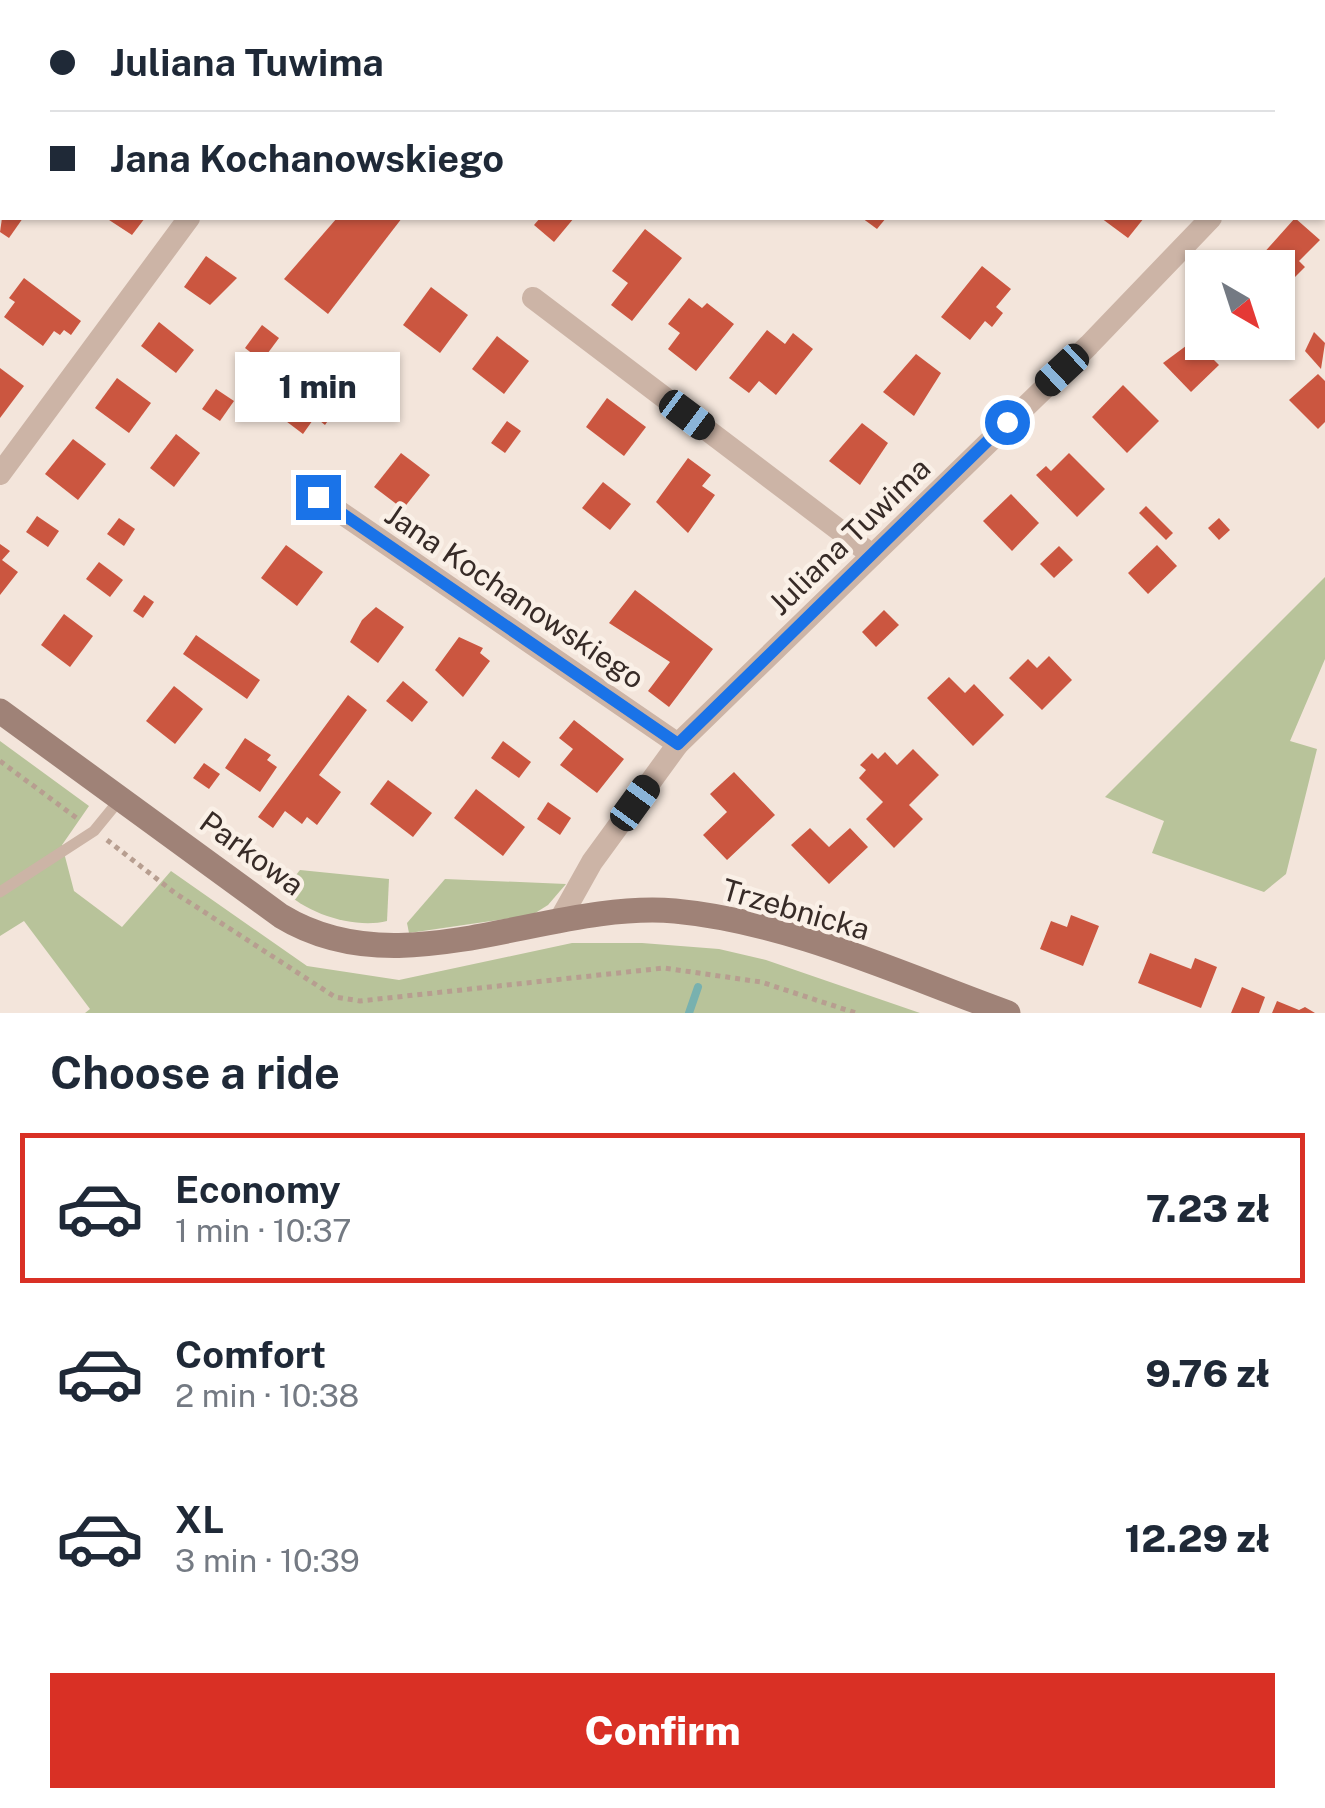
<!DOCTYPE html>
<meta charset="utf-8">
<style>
body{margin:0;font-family:"Public Sans",sans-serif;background:#f6f6f7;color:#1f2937;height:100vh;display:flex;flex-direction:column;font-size:38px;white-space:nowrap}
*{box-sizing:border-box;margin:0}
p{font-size:32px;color:#747a83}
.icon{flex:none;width:55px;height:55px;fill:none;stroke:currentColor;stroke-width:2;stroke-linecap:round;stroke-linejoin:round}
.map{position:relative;height:1013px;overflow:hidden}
.drawer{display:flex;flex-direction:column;background:#fff;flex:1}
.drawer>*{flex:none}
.hud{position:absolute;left:0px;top:0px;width:1325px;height:220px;box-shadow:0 2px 8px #0004;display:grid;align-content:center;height:220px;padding:0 50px;background:#fff}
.needle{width:65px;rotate:141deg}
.tools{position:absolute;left:1185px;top:250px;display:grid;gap:20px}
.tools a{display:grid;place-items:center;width:110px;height:110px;border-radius:0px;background:#fff;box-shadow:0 2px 8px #0004;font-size:50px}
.end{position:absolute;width:45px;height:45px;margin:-22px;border:12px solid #1a73e8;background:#fff;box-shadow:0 0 0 5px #fff}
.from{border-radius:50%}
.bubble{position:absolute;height:70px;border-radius:0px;background:#fff;box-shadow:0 2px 8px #0004;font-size:32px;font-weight:800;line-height:70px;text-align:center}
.car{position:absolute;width:30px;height:60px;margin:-30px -15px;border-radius:12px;box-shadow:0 0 8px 2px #0007;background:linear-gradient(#222 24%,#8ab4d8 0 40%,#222 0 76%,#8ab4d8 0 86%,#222 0)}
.hud b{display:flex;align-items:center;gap:35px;height:95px;font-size:38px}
.hud b+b{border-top:2px solid #e0e1e3}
.hud i{width:25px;height:25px;background:#1f2937}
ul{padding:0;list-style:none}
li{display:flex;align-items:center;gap:30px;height:150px;margin:0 20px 15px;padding:0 30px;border:5px solid transparent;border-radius:0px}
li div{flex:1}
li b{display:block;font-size:38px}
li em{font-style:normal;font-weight:800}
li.on{border-color:#d93025}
li>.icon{width:90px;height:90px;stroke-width:1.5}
h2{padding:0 50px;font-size:45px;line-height:120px}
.cta{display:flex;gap:20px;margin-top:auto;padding:20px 50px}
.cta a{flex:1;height:115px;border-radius:0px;background:#d93025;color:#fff;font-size:40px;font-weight:800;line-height:115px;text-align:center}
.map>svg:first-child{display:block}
</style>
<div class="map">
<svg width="1325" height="1013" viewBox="0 0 1325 1013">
<rect width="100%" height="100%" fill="#f3e5db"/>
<g fill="#b8c39a">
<polygon points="1325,577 1325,659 1290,741 1317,749 1286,874 1264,892 1152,853 1164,821 1105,797"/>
<polygon points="0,741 89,806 62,845 74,891 122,927 171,871 307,966 399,980 572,943 642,943 719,949 766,960 920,1013 85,1013 90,1009 24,921 0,936"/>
<path d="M300,870l89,9 -2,42c-32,8 -81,-7 -103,-31z"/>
<polygon points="445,879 566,884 548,905 532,915 409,933 407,923"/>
</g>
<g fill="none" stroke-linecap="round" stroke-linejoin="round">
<polyline stroke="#78b1af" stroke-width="8" points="689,1013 698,987"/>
</g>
<g fill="#cb5640">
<polygon points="2,218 23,218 9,238 0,232"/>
<polygon points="106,218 145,218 132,235"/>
<polygon points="337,218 402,218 328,314 284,279"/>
<polygon points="540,218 574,218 554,242 534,225"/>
<polygon points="862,218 886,218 877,229"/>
<polygon points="1101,218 1144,218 1128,238"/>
<polygon points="1295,218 1320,240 1299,261 1305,267 1287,285 1278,268 1261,256"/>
<polygon points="645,229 682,258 632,321 611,305 628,283 612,271"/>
<polygon points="206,256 237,278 210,305 184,287"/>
<polygon points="982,266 1011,289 996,307 1003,313 992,327 985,321 970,340 941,317"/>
<polygon points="24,278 81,321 71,335 64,330 60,335 54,331 43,346 4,317 15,302 9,298"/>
<polygon points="431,287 468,315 440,353 403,325"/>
<polygon points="689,298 702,308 707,303 734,324 696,371 668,349 680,333 668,324"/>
<polygon points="159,322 194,350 176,373 141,346"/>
<polygon points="262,325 279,338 262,361 245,348"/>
<polygon points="767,330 785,344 793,333 813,349 776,395 759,381 749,393 729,378"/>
<polygon points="1314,332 1325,343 1321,369 1305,351"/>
<polygon points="497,336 529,361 504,394 472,369"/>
<polygon points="1194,340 1219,365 1191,392 1163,363"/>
<polygon points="916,354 941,373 914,416 883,392"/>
<polygon points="307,366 346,395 325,425 315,417 303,434 274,412"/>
<polygon points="0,368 24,386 0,418"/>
<polygon points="1318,374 1325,381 1325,422 1318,429 1289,400"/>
<polygon points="117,378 151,403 129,433 95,408"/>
<polygon points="1123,385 1159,421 1127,453 1092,417"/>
<polygon points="216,389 234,401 220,421 202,409"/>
<polygon points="607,398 646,427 624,456 586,427"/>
<polygon points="507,421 521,431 505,453 491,443"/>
<polygon points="862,423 888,443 860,485 829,461"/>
<polygon points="176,434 200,453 174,487 150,468"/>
<polygon points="73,439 106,464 78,500 45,474"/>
<polygon points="401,453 430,475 403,509 374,487"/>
<polygon points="1069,453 1105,489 1077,517 1036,475 1046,466 1051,471"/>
<polygon points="688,458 711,475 702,486 715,495 688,533 656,502"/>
<polygon points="603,482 631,504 610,530 582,508"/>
<polygon points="1011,494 1039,523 1012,551 983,521"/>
<polygon points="1146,506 1173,533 1166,540 1139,513"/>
<polygon points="37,516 59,531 48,547 26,532"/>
<polygon points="119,518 135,529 124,546 107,534"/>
<polygon points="1219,518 1230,530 1219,540 1208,528"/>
<polygon points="0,544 10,551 2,560 18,572 0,595"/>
<polygon points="286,545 323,572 297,606 261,578"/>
<polygon points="1157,545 1177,566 1148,594 1128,573"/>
<polygon points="1059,546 1073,560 1054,578 1040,564"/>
<polygon points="99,562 123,580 110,597 86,579"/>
<polygon points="635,590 713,649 669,707 648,691 670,662 609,623"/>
<polygon points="144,595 154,602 143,618 133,611"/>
<polygon points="376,607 404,627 378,663 350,642 362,620"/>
<polygon points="884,610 899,625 876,647 862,632"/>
<polygon points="64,614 93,636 70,667 41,645"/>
<polygon points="196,635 260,680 247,699 183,654"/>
<polygon points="459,637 483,648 480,653 490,661 463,697 435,670"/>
<polygon points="1049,656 1072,680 1042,710 1009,678 1028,659 1037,668"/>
<polygon points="949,677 965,693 974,684 1004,715 973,746 927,698"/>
<polygon points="403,681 428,702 412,722 386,701"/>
<polygon points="174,686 203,709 175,744 146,721"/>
<polygon points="348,695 367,710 319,775 341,792 317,825 307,817 302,824 285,811 273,828 258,817"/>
<polygon points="574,720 624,759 597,793 560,765 573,749 559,738"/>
<polygon points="245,738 271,755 267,760 277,767 260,792 225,768"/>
<polygon points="503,741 531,762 519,778 491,758"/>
<polygon points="913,749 939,775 909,805 923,819 894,848 866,819 883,802 859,778 866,770 860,765 872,753 878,759 885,752 897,765"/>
<polygon points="204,763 220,774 209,789 193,778"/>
<polygon points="734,772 775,815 727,860 703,835 727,812 710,794"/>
<polygon points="388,780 432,813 413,837 370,804"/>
<polygon points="476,789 525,827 503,856 454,818"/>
<polygon points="548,802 571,818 560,835 537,819"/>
<polygon points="810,828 829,847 850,828 868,847 829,884 791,845"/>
<polygon points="1071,915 1099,926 1083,966 1040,949 1051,921 1067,927"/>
<polygon points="1150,953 1191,969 1195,958 1217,967 1201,1008 1138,983"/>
<polygon points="1242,987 1265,997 1259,1013 1231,1013"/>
<polygon points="1277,1001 1299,1010 1305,1007 1315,1013 1272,1013"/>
</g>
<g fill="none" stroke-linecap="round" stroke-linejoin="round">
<g stroke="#b79e90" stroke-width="5" stroke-dasharray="5 5" stroke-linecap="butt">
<polyline points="0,761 78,819"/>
<polyline points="107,840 175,893 335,997 360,1001 664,968 761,982 856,1013"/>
</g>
<polyline stroke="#ccb4a6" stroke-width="11" points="0,892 94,831 121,798"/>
<g stroke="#ccb4a6" stroke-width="22">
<polyline points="1126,0 1129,2"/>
<polyline points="346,2 347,0"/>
<polyline points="1322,101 1325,98"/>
<polyline points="533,298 872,555"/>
<polyline points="0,474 189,218"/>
<polyline points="318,497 678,744"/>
<polyline points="559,921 592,862 678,744 1089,345 1211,218"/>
</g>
<path stroke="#9f8277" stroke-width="25" d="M0,711l281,205c121,74 265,-16 394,-5 115,11 225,63 333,102"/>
</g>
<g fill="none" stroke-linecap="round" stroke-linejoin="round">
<polyline stroke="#1a73e8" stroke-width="12" points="318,497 678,744 1007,422"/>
</g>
<g text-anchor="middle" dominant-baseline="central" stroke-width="9" stroke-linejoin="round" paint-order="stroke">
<g font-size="30" fill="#372b27" stroke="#faf0e7">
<text transform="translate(849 536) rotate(-44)">Juliana Tuwima</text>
<text transform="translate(515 596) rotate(34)">Jana Kochanowskiego</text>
<text transform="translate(252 853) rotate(36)">Parkowa</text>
<text transform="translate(796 909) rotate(16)">Trzebnicka</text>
</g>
</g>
</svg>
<div class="tools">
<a><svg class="needle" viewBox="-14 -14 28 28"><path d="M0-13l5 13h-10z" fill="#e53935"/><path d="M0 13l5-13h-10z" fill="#747a83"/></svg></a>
</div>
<i class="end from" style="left:1007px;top:422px"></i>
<i class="end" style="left:318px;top:497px"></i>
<div class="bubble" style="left:235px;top:352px;width:165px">1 min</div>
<i class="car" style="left:1062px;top:370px;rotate:227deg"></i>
<i class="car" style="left:687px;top:415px;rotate:127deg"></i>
<i class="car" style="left:635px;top:803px;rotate:36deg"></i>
<div class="hud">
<b><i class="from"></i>Juliana Tuwima</b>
<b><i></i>Jana Kochanowskiego</b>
</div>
</div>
<section class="drawer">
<h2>Choose a ride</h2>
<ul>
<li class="on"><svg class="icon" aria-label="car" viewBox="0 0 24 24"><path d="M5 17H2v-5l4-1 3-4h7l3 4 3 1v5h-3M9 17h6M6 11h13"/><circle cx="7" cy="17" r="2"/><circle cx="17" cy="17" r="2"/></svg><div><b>Economy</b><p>1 min · 10:37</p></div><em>7.23 zł</em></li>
<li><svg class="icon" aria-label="car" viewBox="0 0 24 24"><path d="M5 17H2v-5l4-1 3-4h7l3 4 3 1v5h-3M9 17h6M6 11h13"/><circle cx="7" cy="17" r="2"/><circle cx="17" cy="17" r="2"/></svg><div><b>Comfort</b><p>2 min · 10:38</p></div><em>9.76 zł</em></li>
<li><svg class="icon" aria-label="car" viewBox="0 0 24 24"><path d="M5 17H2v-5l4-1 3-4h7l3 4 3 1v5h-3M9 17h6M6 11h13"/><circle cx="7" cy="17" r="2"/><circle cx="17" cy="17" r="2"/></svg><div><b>XL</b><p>3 min · 10:39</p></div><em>12.29 zł</em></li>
</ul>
<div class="cta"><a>Confirm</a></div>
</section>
